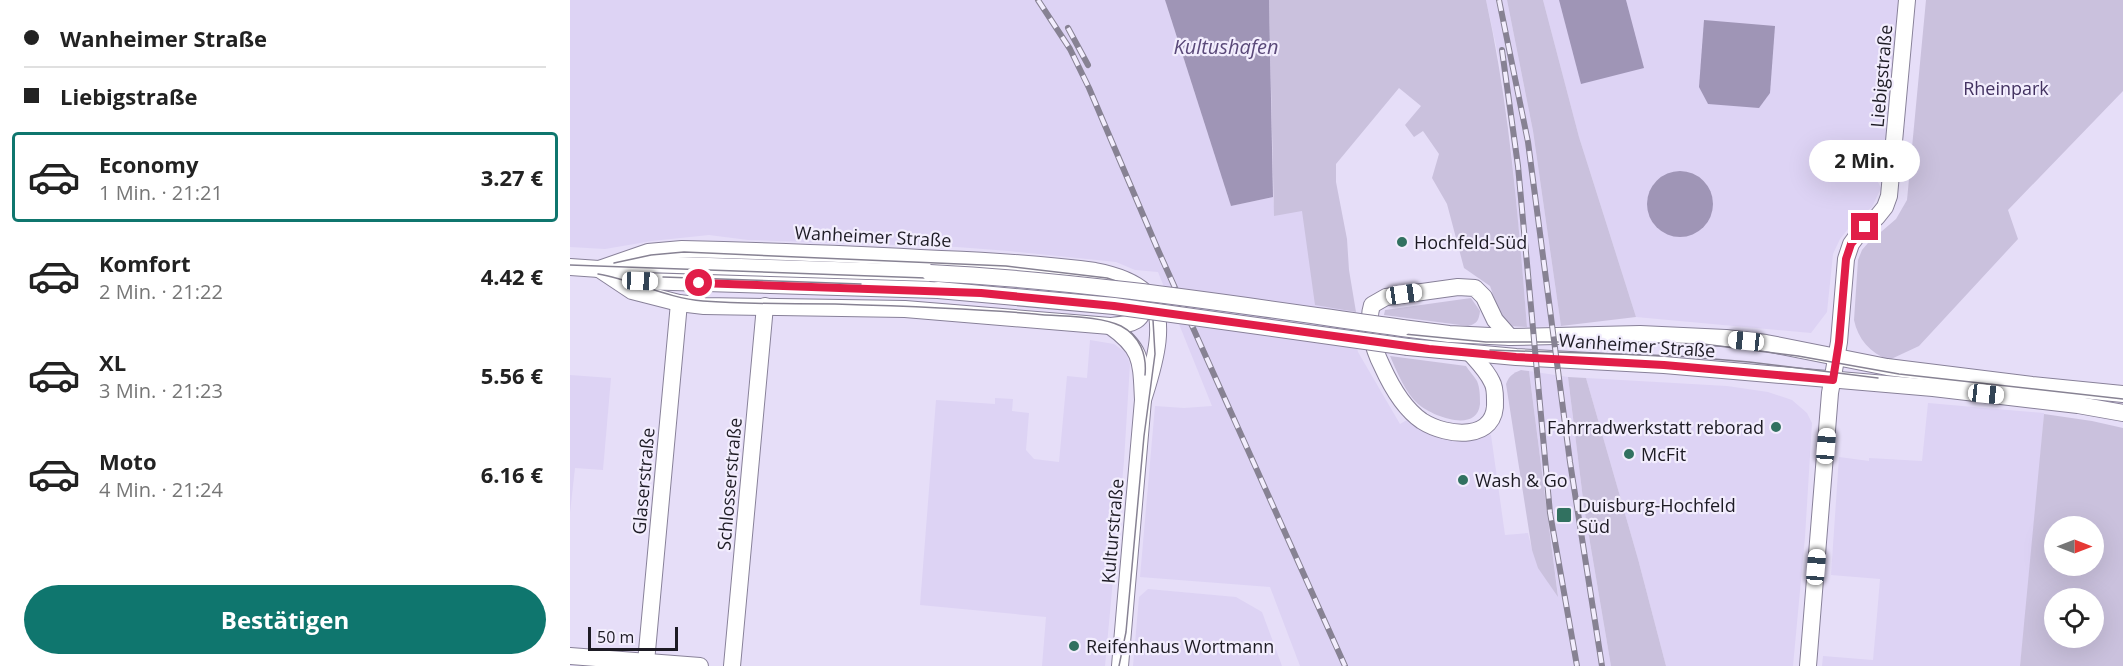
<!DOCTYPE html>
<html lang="de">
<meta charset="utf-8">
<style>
body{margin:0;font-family:"Open Sans",sans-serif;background:#f2f2f2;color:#222;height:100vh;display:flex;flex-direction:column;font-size:22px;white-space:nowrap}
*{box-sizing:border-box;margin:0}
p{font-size:20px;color:#767676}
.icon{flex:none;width:33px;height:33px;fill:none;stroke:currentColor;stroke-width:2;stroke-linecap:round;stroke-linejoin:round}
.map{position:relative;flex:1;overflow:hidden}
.sheet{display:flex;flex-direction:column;background:#fff;width:570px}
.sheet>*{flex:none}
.top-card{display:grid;align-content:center;height:132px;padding:0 24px;background:#fff}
.needle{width:39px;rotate:90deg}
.tools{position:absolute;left:1474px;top:516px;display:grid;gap:12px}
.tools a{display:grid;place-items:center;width:60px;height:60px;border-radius:50%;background:#fff;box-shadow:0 6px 24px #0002;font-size:30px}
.scale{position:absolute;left:18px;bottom:15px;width:90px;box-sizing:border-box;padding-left:6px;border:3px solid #1d1b24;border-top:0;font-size:16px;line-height:21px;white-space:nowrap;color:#1d1b24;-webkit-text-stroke:4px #f2edfd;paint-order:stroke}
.end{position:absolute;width:27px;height:27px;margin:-14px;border:8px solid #e11d48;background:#fff;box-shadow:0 0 0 3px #fff}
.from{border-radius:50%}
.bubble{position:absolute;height:42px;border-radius:21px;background:#fff;box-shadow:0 6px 24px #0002;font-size:20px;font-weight:700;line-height:42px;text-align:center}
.car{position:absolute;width:18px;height:36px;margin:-18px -9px;border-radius:8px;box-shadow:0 0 4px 2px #0007;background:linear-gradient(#fff 24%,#345 0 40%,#fff 0 76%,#345 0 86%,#fff 0)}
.top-card b{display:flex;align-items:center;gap:21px;height:57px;font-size:22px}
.top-card b+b{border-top:2px solid #e0e0e0}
.top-card i{width:15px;height:15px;background:#222}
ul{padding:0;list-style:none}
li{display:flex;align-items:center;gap:18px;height:90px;margin:0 12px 9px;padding:0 12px;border:3px solid transparent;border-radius:6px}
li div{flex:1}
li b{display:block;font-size:22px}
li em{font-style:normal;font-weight:700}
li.on{border-color:#0f766e}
li>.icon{width:54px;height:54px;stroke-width:1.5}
.cta{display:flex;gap:12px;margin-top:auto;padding:12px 24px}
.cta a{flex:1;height:69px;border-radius:36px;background:#0f766e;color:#fff;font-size:24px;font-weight:700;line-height:69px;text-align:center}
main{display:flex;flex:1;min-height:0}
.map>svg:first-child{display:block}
</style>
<main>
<section class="sheet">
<div class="top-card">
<b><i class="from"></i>Wanheimer Straße</b>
<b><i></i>Liebigstraße</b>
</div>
<ul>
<li class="on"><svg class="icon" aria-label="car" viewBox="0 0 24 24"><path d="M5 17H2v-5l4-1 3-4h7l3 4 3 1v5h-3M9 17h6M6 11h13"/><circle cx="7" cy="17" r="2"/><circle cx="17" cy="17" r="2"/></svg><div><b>Economy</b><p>1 Min. · 21:21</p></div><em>3.27 €</em></li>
<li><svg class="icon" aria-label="car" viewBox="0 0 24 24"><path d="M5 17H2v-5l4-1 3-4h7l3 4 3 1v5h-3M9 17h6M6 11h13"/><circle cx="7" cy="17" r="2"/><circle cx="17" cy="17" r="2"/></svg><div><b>Komfort</b><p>2 Min. · 21:22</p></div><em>4.42 €</em></li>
<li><svg class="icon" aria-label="car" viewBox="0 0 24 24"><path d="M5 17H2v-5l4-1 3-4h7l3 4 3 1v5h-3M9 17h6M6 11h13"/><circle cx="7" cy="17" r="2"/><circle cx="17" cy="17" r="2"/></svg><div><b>XL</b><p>3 Min. · 21:23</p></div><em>5.56 €</em></li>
<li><svg class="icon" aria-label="car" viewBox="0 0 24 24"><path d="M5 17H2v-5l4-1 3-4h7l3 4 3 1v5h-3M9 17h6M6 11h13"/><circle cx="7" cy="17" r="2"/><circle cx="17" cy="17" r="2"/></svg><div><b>Moto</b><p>4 Min. · 21:24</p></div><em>6.16 €</em></li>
</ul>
<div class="cta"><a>Bestätigen</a></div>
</section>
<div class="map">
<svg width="1553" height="666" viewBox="0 0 1553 666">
<rect width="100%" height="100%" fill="#e6def8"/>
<g fill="#ddd3f4">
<polygon points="0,0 595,0 661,206 703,197 705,216 754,57 777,309 788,352 830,424 837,420 858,432 871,438 921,435 935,535 958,533 962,550 988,595 959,371 998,377 1014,507 1041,666 730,666 700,587 570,577 585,406 614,408 642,406 588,272 565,270 546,262 439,251 387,247 178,240 139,235 82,241 35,249 0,247"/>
<polygon points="916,0 937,0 963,131 991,326 957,327 940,133 930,64"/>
<polygon points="973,0 1330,0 1317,156 1305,165 1290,163 1289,176 1306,178 1311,188 1302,207 1282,224 1270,239 1263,254 1257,312 1241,333 1066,317 1009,137"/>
<polygon points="520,340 544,344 556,353 560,364 554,461 535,666 472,666 476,617 350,605 366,400 425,404 425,398 443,399 442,411 459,413 456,450 464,459 489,462 497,376 517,378"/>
<polygon points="0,375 41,378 33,470 5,468 0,513"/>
<polygon points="1016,378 1157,386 1198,392 1222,400 1237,413 1242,423 1235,537 1223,666 1096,666 1068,559"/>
<polygon points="1358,403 1474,413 1463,551 1450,666 1252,666 1253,656 1303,660 1306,627 1310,579 1261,575 1269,457 1299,461 1299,458 1352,461"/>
<polygon points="578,589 666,597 692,612 712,666 563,666 569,597"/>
</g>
<g fill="#cac1dd" fill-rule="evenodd">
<path d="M699,0h217c24,109 32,216 41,327l-21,-1 -5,-9 -11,-31 -26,-18 -17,-64 -15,-26 7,-24 -16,-23 -9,6 -9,-12 16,-19 -22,-18 -63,76v18l11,57 2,31 7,42 -41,-7 -13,-94 -28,5z"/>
<polygon points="937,0 973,0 1009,137 1066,317 991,326 963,131"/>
<path d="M1356,0h197v91l-115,119 10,29 -99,107 -30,14c-19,-7 -31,-21 -35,-40l4,-60 4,-10 6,-7 28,-24 11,-19z"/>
<path d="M901,298l9,13c-1,9 -3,13 -12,15l-84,-11 1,-5z"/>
<path d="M820,356l76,10c3,5 8,10 11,15 3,7 3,16 3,23 -3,30 -48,12 -62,0 -13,-12 -21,-32 -28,-48z"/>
<path d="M951,370l8,1 29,226 -20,-29 -6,-18 -26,-166c3,-8 7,-11 15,-14z"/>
<polygon points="998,377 1016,378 1068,559 1096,666 1041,666 1014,507"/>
<path d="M1474,414l48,7 31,7v238h-103zM1485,526h39v40h-39zM1485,598h39v40h-39z"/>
</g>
<g fill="#9f95b6">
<polygon points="595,0 699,0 703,197 661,206"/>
<polygon points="989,0 1056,0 1074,68 1011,84"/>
<polygon points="1134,20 1205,26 1200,93 1189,108 1138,104 1129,87"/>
<circle cx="1110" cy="204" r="33"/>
</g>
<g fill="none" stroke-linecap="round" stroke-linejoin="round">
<g stroke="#888199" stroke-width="18">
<g id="minor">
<polyline points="0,267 29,269 76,264 360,273"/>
<path d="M29,269l49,-17 34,-3c86,2 173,5 259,10 51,2 103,5 154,12 16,3 37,9 50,21 26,25 7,79 -2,108"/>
<path d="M29,269l33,22 47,12 25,3 201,3 205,17c20,-2 35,-2 35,-28"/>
<polyline points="50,275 70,281 368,290"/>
<path d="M540,326c33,23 31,36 33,74l-23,266"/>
<polyline points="832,328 879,334 940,337 1070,334 1156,338 1196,343 1317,367 1462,385 1553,394"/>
<polyline points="838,347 946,357 1094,365 1363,388 1508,405 1553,413"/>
<path d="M900,353c8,9 17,18 22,29 3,5 3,12 3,18 3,42 -48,37 -73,21 -19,-13 -31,-35 -40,-55 -9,-18 -16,-42 -10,-61l14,-8 72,-10 17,1 9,9 11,23 15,17"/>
<polyline points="0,656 130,666"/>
<polyline points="76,662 109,303"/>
<polyline points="162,666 195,306"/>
<polyline points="1238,666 1260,393 1269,342 1276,259 1281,244 1289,233 1307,217 1315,207 1319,196 1337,0"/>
</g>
</g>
<use href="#minor" stroke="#fff" stroke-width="16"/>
<g stroke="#878293" stroke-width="1.5">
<polyline points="44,263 81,255 114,252 436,266 537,278 558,285 568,292 578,303 583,320 585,354 574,436 556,632 549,666"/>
<polyline points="0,265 410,280 544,293 834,334 916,342 1055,342 1133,344 1228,356 1329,374 1553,399"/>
<path d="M28,274c36,6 68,24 105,27 44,3 88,3 132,3 67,2 134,4 200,10 25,3 64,1 86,12 19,10 26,29 24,49"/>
<polyline points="93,277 291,284"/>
<polyline points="375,287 467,295"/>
<polyline points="920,350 1108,356 1179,362 1308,378"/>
</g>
<g stroke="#878293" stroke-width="6">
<g id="rail">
<polyline points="468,0 500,49 519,88 588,250 775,666"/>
<polyline points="929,0 958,142 1000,462 1032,666"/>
<polyline points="498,28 518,65"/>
<polyline points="932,50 948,166 980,513 1007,666"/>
</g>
</g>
<use href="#rail" stroke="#f2edfd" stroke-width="4" stroke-dasharray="11" stroke-linecap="butt"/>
<g stroke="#888199" stroke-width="18" stroke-linecap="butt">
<g id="minor-bridge">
<path d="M360,273c159,8 315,33 472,55"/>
<polyline points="368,290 544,306 838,347"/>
</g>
</g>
<use href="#minor-bridge" stroke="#fff" stroke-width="16"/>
</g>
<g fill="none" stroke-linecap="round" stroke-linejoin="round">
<polyline stroke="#e11d48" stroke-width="8" points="129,283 411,293 544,306 859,349 946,357 1094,365 1263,380 1269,342 1276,259 1281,244 1295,227"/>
</g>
<g fill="#317160" stroke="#f2edfd" stroke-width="2">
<circle cx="832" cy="242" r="6"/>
<circle cx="1206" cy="427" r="6"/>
<circle cx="1059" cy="454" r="6"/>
<circle cx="893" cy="480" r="6"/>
<rect x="986" y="507" width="16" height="16" rx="3"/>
<circle cx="504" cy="646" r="6"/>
</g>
<g text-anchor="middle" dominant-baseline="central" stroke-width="4.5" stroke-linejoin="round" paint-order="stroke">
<g font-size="18" fill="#1d1b24" stroke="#f2edfd">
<text transform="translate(1311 76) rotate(-85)">Liebigstraße</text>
<text transform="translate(303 236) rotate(3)">Wanheimer Straße</text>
<text transform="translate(1067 345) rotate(4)">Wanheimer Straße</text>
<text transform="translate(73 481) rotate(-85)">Glaserstraße</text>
<text transform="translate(159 484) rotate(-85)">Schlosserstraße</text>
<text transform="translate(542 531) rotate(-85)">Kulturstraße</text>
</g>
<g font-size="18" fill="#433261" stroke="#f2edfd">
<text x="1436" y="88">Rheinpark</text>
</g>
<g font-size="18" fill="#1d1b24" stroke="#f2edfd" text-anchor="start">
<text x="844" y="242">Hochfeld-Süd</text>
<text x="1194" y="427" text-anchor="end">Fahrradwerkstatt reborad</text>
<text x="1071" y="454">McFit</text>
<text x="905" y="480">Wash &amp; Go</text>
<text x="1008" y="505">Duisburg-Hochfeld<tspan x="1008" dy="21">Süd</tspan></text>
<text x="516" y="646">Reifenhaus Wortmann</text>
</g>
<g font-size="20" font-style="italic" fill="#5a4979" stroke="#f2edfd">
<text x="656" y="46">Kultushafen</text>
</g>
</g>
</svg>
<div class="tools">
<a><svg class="needle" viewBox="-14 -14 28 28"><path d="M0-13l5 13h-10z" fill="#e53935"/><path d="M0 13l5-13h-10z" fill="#767676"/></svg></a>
<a><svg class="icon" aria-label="locate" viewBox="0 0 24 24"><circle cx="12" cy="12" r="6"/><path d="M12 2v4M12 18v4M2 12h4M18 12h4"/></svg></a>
</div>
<div class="scale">50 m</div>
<i class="end from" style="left:129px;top:283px"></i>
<i class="end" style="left:1295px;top:227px"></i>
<div class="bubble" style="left:1239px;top:140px;width:111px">2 Min.</div>
<i class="car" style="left:70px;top:281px;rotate:92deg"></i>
<i class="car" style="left:834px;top:294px;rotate:82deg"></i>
<i class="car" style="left:1176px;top:341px;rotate:276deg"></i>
<i class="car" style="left:1416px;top:394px;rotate:96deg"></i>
<i class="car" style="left:1256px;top:446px;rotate:5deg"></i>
<i class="car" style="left:1246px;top:567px;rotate:5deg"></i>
</div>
</main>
